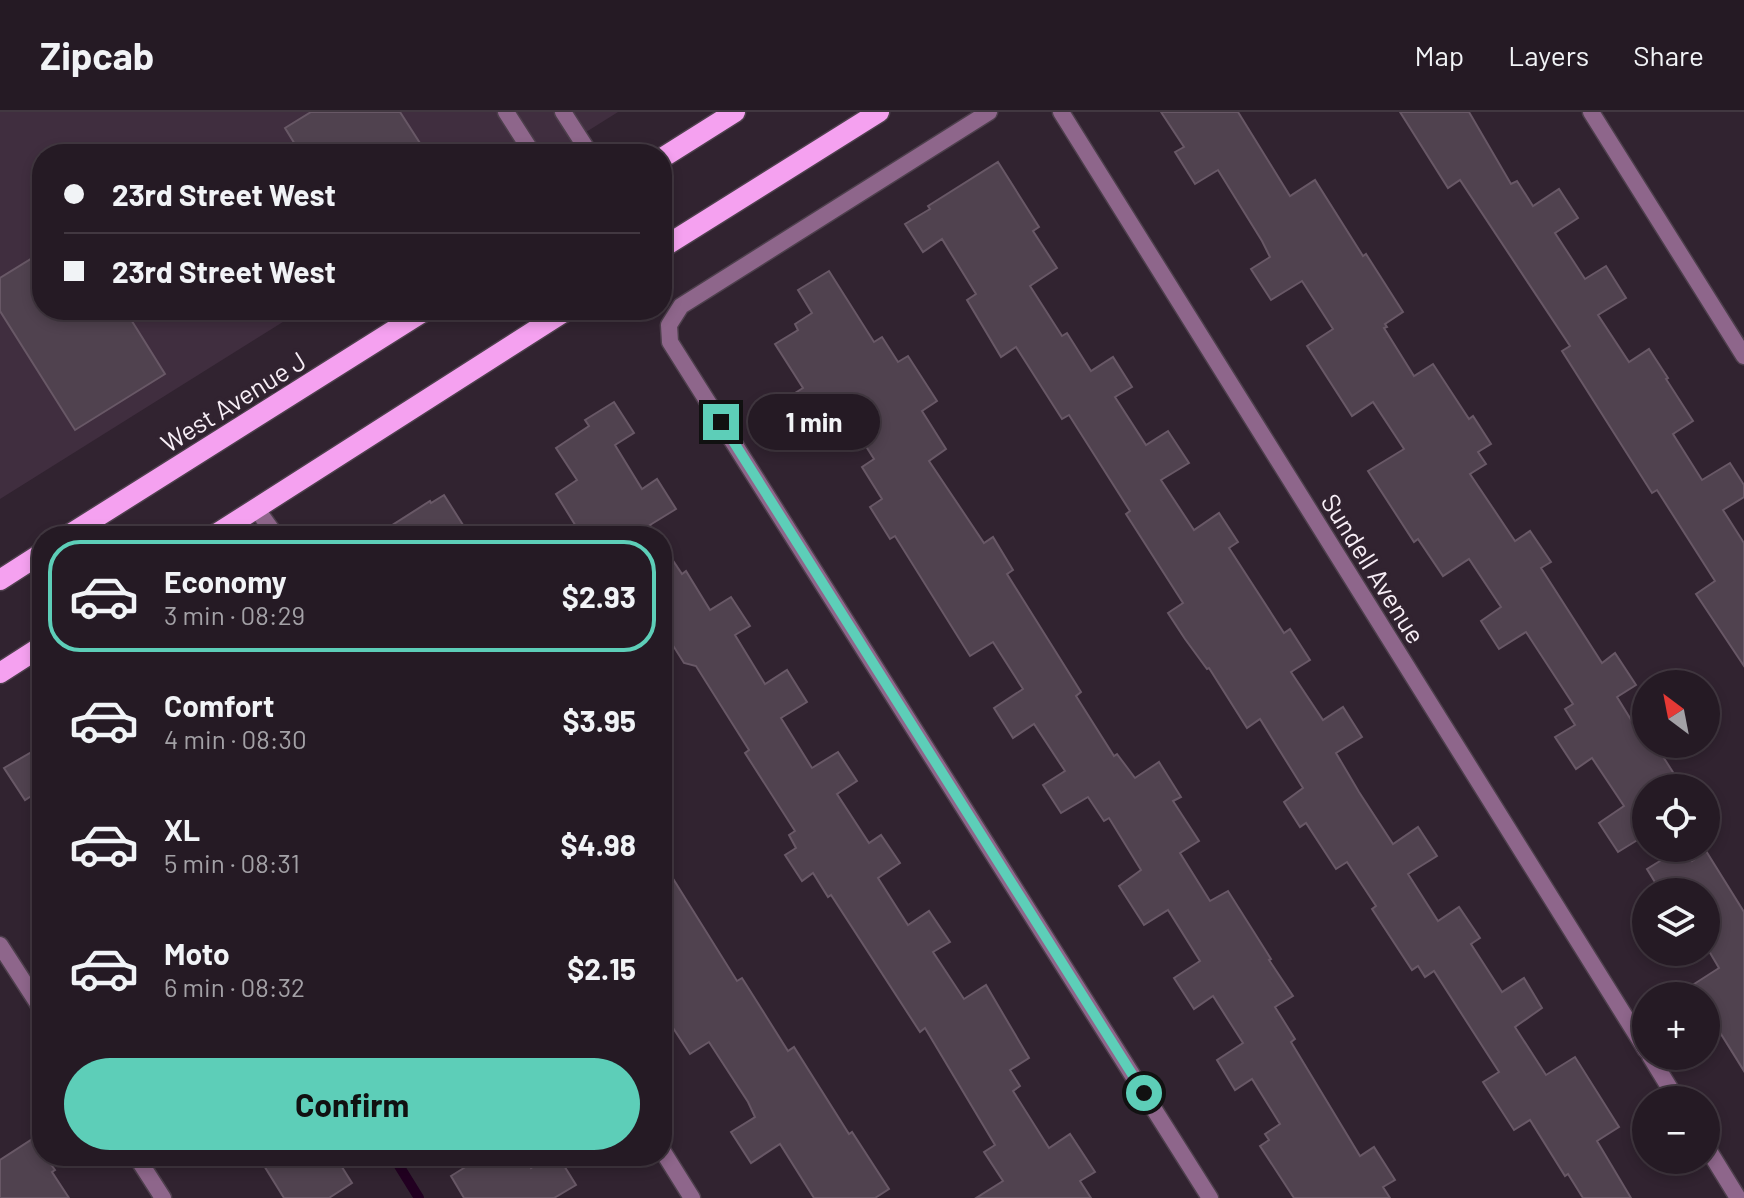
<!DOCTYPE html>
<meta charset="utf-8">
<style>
body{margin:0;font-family:Barlow,sans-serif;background:#312731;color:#f1f3f6;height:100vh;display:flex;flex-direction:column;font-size:30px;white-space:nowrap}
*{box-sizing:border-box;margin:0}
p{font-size:26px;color:#a3a1a6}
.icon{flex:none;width:44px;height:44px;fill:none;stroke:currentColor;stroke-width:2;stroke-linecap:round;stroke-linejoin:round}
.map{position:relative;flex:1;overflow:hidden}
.drawer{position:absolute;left:32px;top:414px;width:640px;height:640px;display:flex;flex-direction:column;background:#251a24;border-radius:32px;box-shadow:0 4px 12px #0003,0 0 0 2px #423841}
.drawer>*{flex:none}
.hud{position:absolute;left:32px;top:32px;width:640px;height:176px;border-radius:32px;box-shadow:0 4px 12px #0003,0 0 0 2px #423841;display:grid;align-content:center;height:176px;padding:0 32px;background:#251a24}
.needle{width:52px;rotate:328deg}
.tools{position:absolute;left:1632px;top:558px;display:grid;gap:16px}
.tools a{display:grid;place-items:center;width:88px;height:88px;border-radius:50%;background:#251a24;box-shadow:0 4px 12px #0003,0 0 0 2px #423841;font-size:40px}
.end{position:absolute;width:36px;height:36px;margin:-18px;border:10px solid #5dceb8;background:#111;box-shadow:0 0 0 4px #111}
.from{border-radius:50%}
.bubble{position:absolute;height:56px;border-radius:28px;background:#251a24;box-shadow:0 4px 12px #0003,0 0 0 2px #423841;font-size:26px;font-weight:700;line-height:56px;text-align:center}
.hud b{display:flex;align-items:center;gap:28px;height:76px;font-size:30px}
.hud b+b{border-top:2px solid #423841}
.hud i{width:20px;height:20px;background:#f1f3f6}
ul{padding:14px 0 0;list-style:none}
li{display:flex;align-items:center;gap:24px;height:112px;margin:0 16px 12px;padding:0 16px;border:4px solid transparent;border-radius:32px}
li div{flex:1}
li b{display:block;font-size:30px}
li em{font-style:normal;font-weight:700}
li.on{border-color:#5dceb8}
li>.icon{width:72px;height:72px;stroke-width:1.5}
.button{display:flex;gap:16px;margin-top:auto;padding:16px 32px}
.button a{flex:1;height:92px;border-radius:48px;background:#5dceb8;color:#111;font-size:32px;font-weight:700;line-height:92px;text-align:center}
header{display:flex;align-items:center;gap:48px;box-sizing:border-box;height:112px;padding:0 40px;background:#251a24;border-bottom:2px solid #423841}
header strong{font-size:38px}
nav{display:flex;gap:44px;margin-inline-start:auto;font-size:28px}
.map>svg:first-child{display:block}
</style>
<header>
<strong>Zipcab</strong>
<nav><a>Map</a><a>Layers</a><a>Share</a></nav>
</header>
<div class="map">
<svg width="1744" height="1086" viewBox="0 0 1744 1086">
<rect width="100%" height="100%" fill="#312330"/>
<polygon fill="#402e3f" points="0,0 618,0 551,42 42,42 42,198 302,198 0,387"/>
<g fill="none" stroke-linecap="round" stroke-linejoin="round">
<polyline stroke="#220021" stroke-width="10" points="393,1044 419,1086"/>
</g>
<g fill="#50424f" stroke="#685866" stroke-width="2">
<polygon points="311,0 400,0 427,42 301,42 285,16"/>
<polygon points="1161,0 1238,0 1290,84 1315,68 1363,144 1366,142 1403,200 1385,212 1387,215 1384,216 1414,264 1433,252 1469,307 1473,304 1491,332 1478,340 1486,352 1470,362 1515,429 1530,419 1551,450 1541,456 1602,551 1615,541 1636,573 1617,585 1646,632 1655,632 1683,676 1646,676 1646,727 1644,724 1618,740 1599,711 1624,694 1592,646 1576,657 1555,625 1575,613 1565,597 1573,592 1526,520 1499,537 1481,509 1501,495 1469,447 1443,464 1418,427 1414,430 1368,359 1404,337 1373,290 1352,304 1307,234 1333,217 1302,169 1271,188 1251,157 1270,145 1262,129 1218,58 1195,72 1175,40 1184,35"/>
<polygon points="1400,0 1469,0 1511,72 1517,69 1533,94 1559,77 1578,106 1555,121 1585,167 1606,154 1626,186 1598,203 1629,250 1649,237 1668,266 1666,267 1693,309 1673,322 1702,368 1730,351 1744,373 1744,385 1723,398 1744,431 1744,554 1696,482 1715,469 1657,378 1652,381 1562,239 1570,234 1460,68 1448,76"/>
<polygon points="998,50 1039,115 1033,119 1057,156 1030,174 1062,224 1067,221 1091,259 1113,245 1132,275 1115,285 1146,333 1168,319 1189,351 1161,368 1194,418 1219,401 1238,430 1229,436 1284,521 1290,517 1310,548 1291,560 1323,608 1343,595 1362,625 1336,641 1359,680 1393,732 1418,715 1437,744 1408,762 1438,809 1459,795 1480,826 1471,832 1502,880 1524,866 1542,896 1515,915 1546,963 1575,945 1619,1015 1597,1029 1631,1086 1583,1086 1568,1062 1565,1064 1530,1008 1514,1018 1483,970 1499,960 1434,859 1425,865 1418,854 1412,858 1372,797 1376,794 1347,750 1336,757 1306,711 1300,715 1284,690 1303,676 1260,607 1247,616 1209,556 1207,557 1185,527 1168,501 1183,491 1126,402 1130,399 1069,303 1062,307 1016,235 1001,245 967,188 976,182 942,127 923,140 905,112 930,97 928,94"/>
<polygon points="42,140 42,198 125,198 165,262 75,318 0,199 0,166"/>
<polygon points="829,159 874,230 882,225 898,250 908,244 937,289 922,299 946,337 929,349 984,431 993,425 1013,458 1007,462 1081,580 1076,584 1114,644 1117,642 1135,666 1159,650 1181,685 1173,689 1199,729 1180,741 1210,789 1228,779 1271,847 1269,848 1293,884 1275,895 1295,927 1291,930 1360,1044 1374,1035 1395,1068 1383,1075 1390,1086 1294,1086 1260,1034 1269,1028 1265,1022 1280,1012 1252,967 1235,978 1217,948 1243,931 1213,884 1194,897 1174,866 1200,849 1168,798 1144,813 1119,774 1141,758 1109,706 1104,709 1088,685 1061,701 1043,673 1065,659 1034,612 1013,626 994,596 1023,577 993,530 970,544 895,424 890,427 870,395 882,387 862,355 874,347 839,292 813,309 795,281 803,276 775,232 798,218 795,212 812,201 798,178"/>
<polygon points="614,290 634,321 615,333 642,377 657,367 676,397 650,413 657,424 582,424 556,382 577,368 556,336 589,314 585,308"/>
<polygon points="444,383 470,424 375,424 430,389 431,391"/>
<polygon points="662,432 682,462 686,459 710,498 731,485 750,514 735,523 765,572 787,558 807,590 781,606 812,656 838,640 857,669 837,682 869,731 881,723 900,751 878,766 908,813 929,799 950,830 933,840 964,887 986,873 1029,946 1010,958 1020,974 1013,979 1049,1036 1070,1022 1095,1060 1080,1069 1091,1086 976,1086 1003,1069 984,1040 995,1033 925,916 920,920 831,783 828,785 813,761 802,769 785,743 796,736 789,723 795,719 745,641 749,638 696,554 684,551 662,516"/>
<polygon points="42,634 42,677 25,688 4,656"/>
<polygon points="1681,736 1684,736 1692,749 1706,739 1744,800 1744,959 1706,898 1706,884 1697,884 1691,874 1719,856 1706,834 1706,780 1661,780 1647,757"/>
<polygon points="662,749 737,869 742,866 788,939 794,935 849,1022 852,1020 889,1077 875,1086 814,1086 780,1032 751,1051 731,1020 755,1005 748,990 709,930 690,942 662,899"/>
<polygon points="34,1026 42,1039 42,1044 45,1044 55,1058 52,1060 69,1086 0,1086 0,1048"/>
<polygon points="258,1044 335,1044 352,1071 329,1086 284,1086"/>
<polygon points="460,1044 523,1044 531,1056 549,1044 558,1044 576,1073 554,1086 464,1086 451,1064 467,1054"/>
</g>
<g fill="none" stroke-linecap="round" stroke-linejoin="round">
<g stroke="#4d3f4c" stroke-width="19">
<g id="minor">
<polyline points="989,0 681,194 669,213 670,230 1210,1086"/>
<polyline points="1061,0 1646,938"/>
<polyline points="1591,0 1744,244"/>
<polyline points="256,396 276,424"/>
<polyline points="0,833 42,898"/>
<polyline points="1650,944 1677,988"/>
<polyline points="1706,1034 1738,1086"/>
<polyline points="662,1038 692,1086"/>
<polyline points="136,1044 163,1086"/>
</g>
</g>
<g stroke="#4d3f4c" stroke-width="19">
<g id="tertiary">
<polyline points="506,0 533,42"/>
<polyline points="563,0 590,42"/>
</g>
</g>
<g stroke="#4d3f4c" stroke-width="23">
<g id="primary">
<polyline points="662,46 735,0"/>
<polyline points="662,136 879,0"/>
<polyline points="67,424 426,198"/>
<polyline points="213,424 567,198"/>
<polyline points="0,468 42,441"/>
<polyline points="0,561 42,534"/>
</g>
</g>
<use href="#minor" stroke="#8e668b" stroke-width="16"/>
<use href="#tertiary" stroke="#8e668b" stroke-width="16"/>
<use href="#primary" stroke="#f5a1f0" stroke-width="20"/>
</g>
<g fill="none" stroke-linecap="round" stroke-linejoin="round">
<polyline stroke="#5dceb8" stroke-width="10" points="721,310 1144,981"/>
</g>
<g text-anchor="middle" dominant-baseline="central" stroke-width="8" stroke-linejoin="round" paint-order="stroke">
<g font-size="26" fill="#f7eef6" stroke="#312330">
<text transform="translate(233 289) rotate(-32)">West Avenue J</text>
<text transform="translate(1374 456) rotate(58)">Sundell Avenue</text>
</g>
</g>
</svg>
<div class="tools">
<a><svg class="needle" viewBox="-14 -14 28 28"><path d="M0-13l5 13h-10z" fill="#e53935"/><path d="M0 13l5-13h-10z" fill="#a3a1a6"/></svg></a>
<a><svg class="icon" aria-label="locate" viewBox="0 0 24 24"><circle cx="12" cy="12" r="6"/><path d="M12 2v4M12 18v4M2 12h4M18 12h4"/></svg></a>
<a><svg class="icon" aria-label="layers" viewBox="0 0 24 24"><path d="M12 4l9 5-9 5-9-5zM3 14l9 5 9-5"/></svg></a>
<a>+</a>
<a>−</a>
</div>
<i class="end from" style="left:1144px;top:981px"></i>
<i class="end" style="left:721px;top:310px"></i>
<div class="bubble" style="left:748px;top:282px;width:132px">1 min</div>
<div class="hud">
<b><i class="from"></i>23rd Street West</b>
<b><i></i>23rd Street West</b>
</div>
<section class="drawer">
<ul>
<li class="on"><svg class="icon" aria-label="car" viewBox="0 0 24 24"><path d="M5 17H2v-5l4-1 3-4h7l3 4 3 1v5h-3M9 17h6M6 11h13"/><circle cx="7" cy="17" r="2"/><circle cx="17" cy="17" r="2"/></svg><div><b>Economy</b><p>3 min · 08:29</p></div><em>$2.93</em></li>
<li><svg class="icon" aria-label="car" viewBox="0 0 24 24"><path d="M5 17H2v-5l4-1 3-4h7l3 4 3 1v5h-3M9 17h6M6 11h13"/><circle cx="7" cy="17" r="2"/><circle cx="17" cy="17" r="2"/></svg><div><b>Comfort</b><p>4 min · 08:30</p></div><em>$3.95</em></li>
<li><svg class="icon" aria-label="car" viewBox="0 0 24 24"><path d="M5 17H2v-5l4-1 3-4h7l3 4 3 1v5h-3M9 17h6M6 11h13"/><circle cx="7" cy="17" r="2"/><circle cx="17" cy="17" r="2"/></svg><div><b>XL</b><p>5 min · 08:31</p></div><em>$4.98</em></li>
<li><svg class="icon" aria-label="car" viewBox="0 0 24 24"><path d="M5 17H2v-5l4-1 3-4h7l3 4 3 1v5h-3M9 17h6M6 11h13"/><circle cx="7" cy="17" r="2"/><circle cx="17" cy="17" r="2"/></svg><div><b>Moto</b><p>6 min · 08:32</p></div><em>$2.15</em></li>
</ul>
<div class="button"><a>Confirm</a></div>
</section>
</div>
